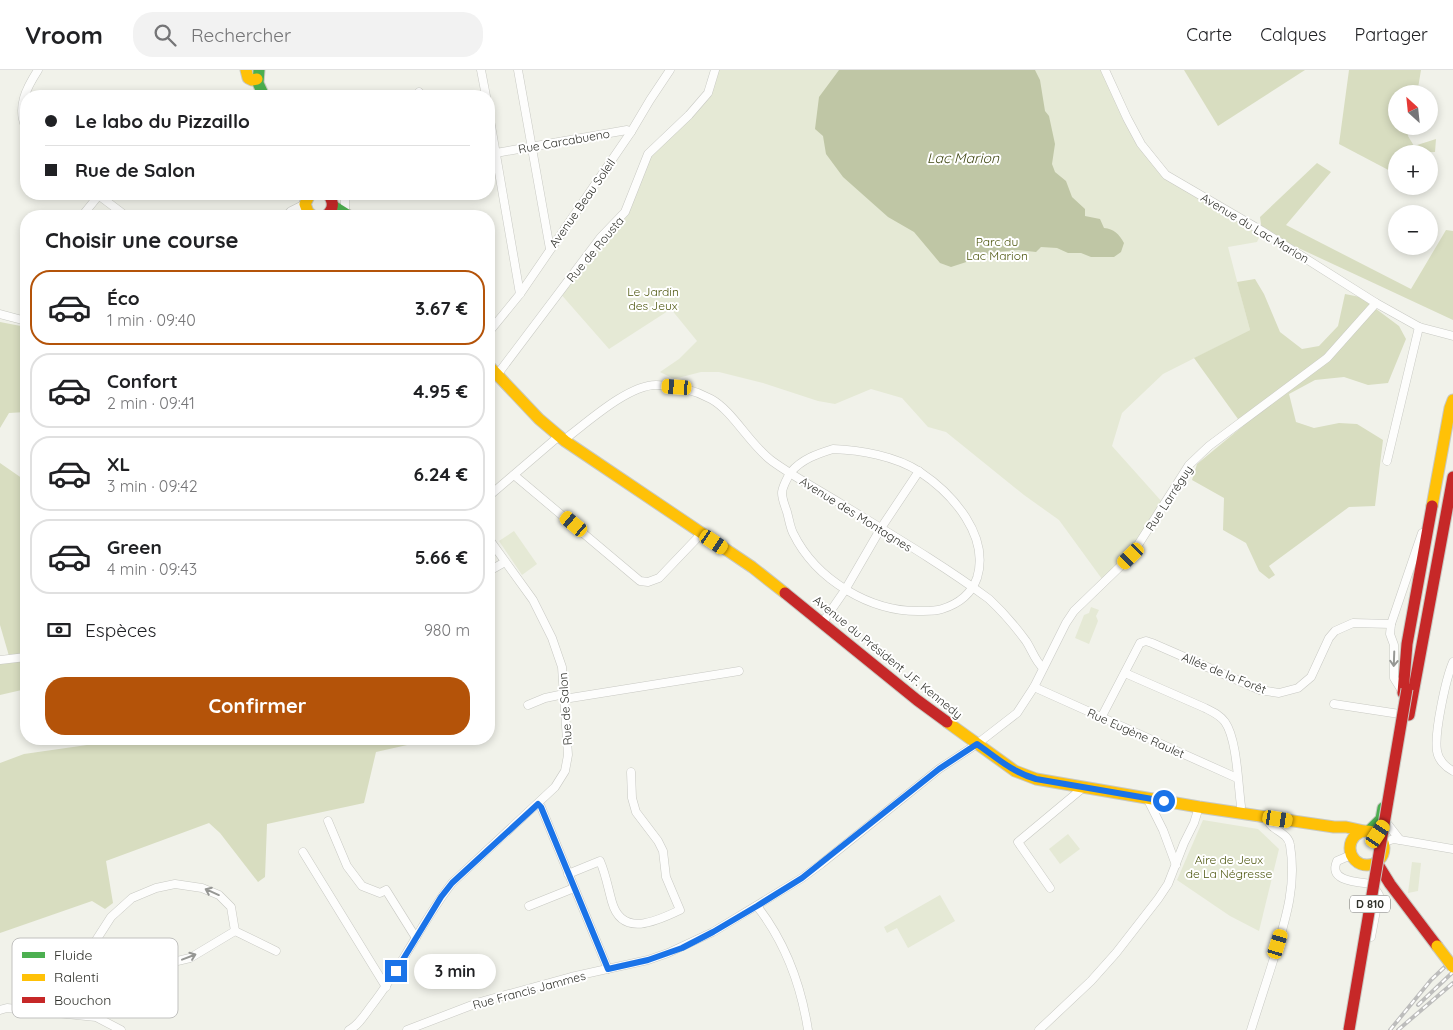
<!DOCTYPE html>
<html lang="fr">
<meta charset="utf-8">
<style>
body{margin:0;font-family:Quicksand,sans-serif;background:#f2f2f2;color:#202124;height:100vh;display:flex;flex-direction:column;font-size:19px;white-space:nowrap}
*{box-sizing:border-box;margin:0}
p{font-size:16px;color:#757577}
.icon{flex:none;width:28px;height:28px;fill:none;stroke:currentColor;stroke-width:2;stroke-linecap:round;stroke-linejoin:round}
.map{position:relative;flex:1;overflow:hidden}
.sheet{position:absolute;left:20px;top:140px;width:475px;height:535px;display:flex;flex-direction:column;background:#fff;border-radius:20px;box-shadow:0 2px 8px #0003}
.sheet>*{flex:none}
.guide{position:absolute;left:20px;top:20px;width:475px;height:110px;border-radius:20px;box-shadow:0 2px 8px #0003;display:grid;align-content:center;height:110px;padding:0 25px;background:#fff}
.needle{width:32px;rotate:333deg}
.buttons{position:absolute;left:1388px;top:15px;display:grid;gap:10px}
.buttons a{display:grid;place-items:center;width:50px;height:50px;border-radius:50%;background:#fff;box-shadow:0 2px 8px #0003;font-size:25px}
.end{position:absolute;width:22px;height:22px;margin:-11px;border:6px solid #1a73e8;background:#fff;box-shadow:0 0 0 2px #fff}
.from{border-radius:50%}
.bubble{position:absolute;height:35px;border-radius:18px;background:#fff;box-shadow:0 2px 8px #0003;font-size:16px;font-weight:700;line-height:35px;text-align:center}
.car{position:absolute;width:15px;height:30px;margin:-15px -8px;border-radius:6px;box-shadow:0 0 4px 1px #0007;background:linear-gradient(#f5c518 24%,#345 0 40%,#f5c518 0 76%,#345 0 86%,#f5c518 0)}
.guide b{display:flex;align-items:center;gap:18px;height:48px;font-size:19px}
.guide b+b{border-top:1px solid #e0e0e0}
.guide i{width:12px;height:12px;background:#202124}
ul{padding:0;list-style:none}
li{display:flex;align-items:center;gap:15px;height:75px;margin:0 10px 8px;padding:0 15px;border:2px solid #e0e0e0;border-radius:20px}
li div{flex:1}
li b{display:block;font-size:19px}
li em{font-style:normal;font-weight:700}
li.active{border-color:#b45309}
li>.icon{width:45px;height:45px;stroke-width:1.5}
h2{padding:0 25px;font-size:22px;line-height:60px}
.pay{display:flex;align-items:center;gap:12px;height:55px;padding:0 25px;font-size:19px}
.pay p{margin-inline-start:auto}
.action{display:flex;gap:10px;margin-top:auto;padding:10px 25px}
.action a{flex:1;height:58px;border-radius:20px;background:#b45309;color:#fff;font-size:20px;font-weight:700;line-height:58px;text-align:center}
header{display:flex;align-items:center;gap:30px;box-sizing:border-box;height:70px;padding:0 25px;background:#fff;border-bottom:1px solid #e0e0e0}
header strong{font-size:24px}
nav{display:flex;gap:28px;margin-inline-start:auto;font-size:18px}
.search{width:350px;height:45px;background:#f2f2f2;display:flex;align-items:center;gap:12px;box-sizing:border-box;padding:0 18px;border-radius:20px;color:#757577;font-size:19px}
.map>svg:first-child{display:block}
</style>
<header>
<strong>Vroom</strong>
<div class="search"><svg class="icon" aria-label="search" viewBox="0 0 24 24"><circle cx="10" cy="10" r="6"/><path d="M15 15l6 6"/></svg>Rechercher</div>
<nav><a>Carte</a><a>Calques</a><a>Partager</a></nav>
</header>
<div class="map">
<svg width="1453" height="960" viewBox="0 0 1453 960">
<rect width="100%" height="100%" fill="#f1f2ea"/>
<g fill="#e5e9d5">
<polygon points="715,0 1105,0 1127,48 1166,105 1262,161 1257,172 1228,177 1250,260 1163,304 1122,343 1112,376 1163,433 1129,482 1102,509 1059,450 1024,425 946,362 928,357 902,328 871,319 835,334 818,331 763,313 719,302 701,302 674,309 660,302 679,289 697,271 671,239 609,279 559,222 625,142 648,84 707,23"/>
<polygon points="514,461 537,494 522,505 499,471"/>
<polygon points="1091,537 1099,540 1096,546 1098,551 1089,574 1075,568 1084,545 1089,543"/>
<polygon points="1203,750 1258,759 1279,779 1259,861 1230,846 1177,810"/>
<polygon points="1068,764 1080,779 1060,794 1049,779"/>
<polygon points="1412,792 1421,793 1418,821 1408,823"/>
<polygon points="940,825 955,851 908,878 897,858 887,863 884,857"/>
</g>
<g fill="#d8ddc0">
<polygon points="1184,0 1305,0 1218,56"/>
<polygon points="1349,0 1421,0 1417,24 1396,24 1396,56 1410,56 1408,66 1414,76 1436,69 1435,82 1396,84 1396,104 1339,74"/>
<polygon points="1317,93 1331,102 1286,155 1411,219 1446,160 1453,161 1453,250 1262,161 1260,147"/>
<polygon points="1255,209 1264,224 1280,262 1302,279 1319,276 1338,256 1345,224 1360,227 1399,256 1406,269 1388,313 1368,315 1344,307 1315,310 1289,324 1296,352 1314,358 1339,353 1357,354 1383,370 1375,436 1349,437 1269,496 1275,505 1269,509 1259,501 1246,473 1223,460 1224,428 1192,410 1197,394 1243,356 1194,288 1250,260 1237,212"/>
<polygon points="0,252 26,257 26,342 9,343 0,358"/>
<polygon points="0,393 26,411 26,619 0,625 0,590 9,586 0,555"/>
<polygon points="103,669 434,669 376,682 364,733 267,754 265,807 258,812 220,763 209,753 106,791 113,833 105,839 92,831 0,863 0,693 24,684 101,673"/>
</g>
<path fill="#bfc6a5" d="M839,0h196l5,10 5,31 4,5 6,28 -3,20 3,8 11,9 6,16 13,12v7l15,3 4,9c10,1 15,6 20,15l-3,9 -7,5h-23l-10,-4h-13l-11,-5 -16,-1 -5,5 -18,-2 -21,2 -46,15 -11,-4 -26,-31 -26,-15 -45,-40 -17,-23 -3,-18 -8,-7 4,-32z"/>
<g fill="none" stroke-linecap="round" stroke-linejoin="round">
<g stroke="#c8c9c3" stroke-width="9">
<g id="street">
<polyline points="481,0 486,26"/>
<polyline points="518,0 550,179"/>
<polyline points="1105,0 1127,48 1141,74 1166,105 1262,161 1376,233 1419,257 1453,266"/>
<polyline points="419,22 422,26"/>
<polyline points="489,44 520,224"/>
<path d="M26,58c-10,-21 1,-41 12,-58"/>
<polyline points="496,83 627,60 631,62"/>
<polyline points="97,124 126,146"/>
<polyline points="345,124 345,143"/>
<polyline points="82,146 99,125"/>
<polyline points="286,146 291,141 305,134"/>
<polyline points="0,244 26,251"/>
<polyline points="489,262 520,224 631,62 650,30 670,0"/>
<polyline points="497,305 601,167 625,142 648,84 689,45 708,23 715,0"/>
<path d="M565,371l4,-5c21,-16 60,-51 87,-51 19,0 38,5 55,14 22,12 39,46 61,62 22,16 47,29 71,44 49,30 100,60 146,94 14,13 26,27 37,42 6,9 9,20 17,27"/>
<path d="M833,379c27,1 63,7 87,23 33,22 70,64 57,106 -6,17 -19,26 -35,31 -6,2 -13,2 -19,2 -52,2 -107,-31 -130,-78 -3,-6 -4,-14 -6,-21 -2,-6 -5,-13 -5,-19 0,-5 6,-17 9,-21 11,-13 26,-18 42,-23z"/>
<polyline points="1387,391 1419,257"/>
<polyline points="514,405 640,511 648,512 659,508 702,463"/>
<polyline points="489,426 559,366"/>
<polyline points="489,501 505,492"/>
<polyline points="823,552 845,520 881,458 919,401"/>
<polyline points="0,590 26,587"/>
<path d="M1453,592c-7,16 -19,71 -16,89 1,8 8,16 16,20"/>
<path d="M1125,603l80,35c8,4 15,7 20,14 12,17 13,62 16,84l-1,7"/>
<polyline points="1034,617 1237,708"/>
<polyline points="1402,621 1394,608 1394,575 1390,564 1391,554 1422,463"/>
<polyline points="564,629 739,601"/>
<polyline points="1334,634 1406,645"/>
<polyline points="528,635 545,628 564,624"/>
<polyline points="1101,648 1140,573 1146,571 1152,573 1260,620 1279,623 1298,618 1311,607 1329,568 1335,561 1353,553 1391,554"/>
<polyline points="1147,728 1163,760 1176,795"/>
<polyline points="538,734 541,737 608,899"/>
<polyline points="328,751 347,796 362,816 380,823 386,820 416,868"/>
<polyline points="1386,752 1400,770"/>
<polyline points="1384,772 1394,769 1400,770 1453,779"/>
<polyline points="303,782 386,917"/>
<path d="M1351,785l-14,6c-9,21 21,21 35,23l7,11 -8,42"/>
<path d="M568,804l32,-13c6,14 8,27 12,41 10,36 45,19 68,8l-14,-33 -3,-26 -5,-10 -22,-29 -4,-14 -1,-26"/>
<polyline points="1050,818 1018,772 1084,717"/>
<polyline points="529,836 574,818"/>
<path d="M757,836c28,36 44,79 51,124"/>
<polyline points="235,861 276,881"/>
<polyline points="93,875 117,886 152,897 190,888 235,861"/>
<polyline points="0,940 7,938 96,947 121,960"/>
<polyline points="55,942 58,916 69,892 93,875 111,847 132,828 156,818 175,814 202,818 219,825 231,837 235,861"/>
<path d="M349,960c10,-5 16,-16 23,-25 30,-38 50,-84 80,-122l103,-96 10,-16 3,-16 -6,-88 -10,-29 -19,-38 -44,-61"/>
<polyline points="407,960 480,932 571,907 648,890 668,883 713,862 802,808 821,794 939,699 977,674 1017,643 1034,617 1066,553 1074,541 1131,486 1189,395 1209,376 1327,288 1376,233"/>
<polyline points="1039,960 1091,911 1116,883 1158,829 1168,814 1184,773 1194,753 1199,737"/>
<path d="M1251,960c7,-23 15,-46 22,-69 12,-40 24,-74 17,-116 -2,-14 -21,-14 -23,-28"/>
</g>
</g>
<g stroke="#c8c9c3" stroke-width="13">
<g id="fast">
<polyline points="259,0 258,13 264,26"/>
<polyline points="333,136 349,146"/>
<polyline points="1369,761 1381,749 1383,738"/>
</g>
</g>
<g stroke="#c8c9c3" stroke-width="13">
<g id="slow">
<polyline points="246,0 248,8 252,10 257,9"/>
<polyline points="310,124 305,134 308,142 313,146"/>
<polyline points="489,296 539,349 565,371 752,497 785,523"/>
<polyline points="1432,436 1450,338 1453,330"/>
<polyline points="947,652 1015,701 1036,709 1199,737 1334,757 1346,757 1364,761"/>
<circle cx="1367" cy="778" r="17"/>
</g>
</g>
<g stroke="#c8c9c3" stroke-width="13">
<g id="jam">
<path d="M326,146c8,-7 8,-14 2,-22"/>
<polyline points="785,523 917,630 947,652"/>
<polyline points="1403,623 1407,574 1432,436"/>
<polyline points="1409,645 1453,407"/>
<polyline points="1377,793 1390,814 1437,876"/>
</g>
</g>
<use href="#street" stroke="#fdfdfc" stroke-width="8"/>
<use href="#fast" stroke="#4caf50" stroke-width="11"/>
<use href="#slow" stroke="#ffc107" stroke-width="11"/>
<use href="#jam" stroke="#c62828" stroke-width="11"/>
<g stroke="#bdbdbc" stroke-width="4">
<g id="rail">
<polyline points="1418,935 1453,902"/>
<polyline points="1390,960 1431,910 1453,889"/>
<polyline points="1398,960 1453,913"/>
</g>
</g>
<use href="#rail" stroke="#fff" stroke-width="2" stroke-dasharray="5.5" stroke-linecap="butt"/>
<g stroke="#c8c9c3" stroke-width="13" stroke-linecap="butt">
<polyline id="slow-bridge" points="1437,876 1453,897"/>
</g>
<g stroke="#c8c9c3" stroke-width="13" stroke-linecap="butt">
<polyline id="jam-bridge" points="1349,960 1407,619"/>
</g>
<use href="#slow-bridge" stroke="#ffc107" stroke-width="11"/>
<use href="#jam-bridge" stroke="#c62828" stroke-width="11"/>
</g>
<defs><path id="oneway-shaft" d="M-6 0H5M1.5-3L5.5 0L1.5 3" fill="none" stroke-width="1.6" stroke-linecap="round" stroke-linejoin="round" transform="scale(1.25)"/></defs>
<g stroke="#969794">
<use href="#oneway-shaft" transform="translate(1394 589) rotate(92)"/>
<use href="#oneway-shaft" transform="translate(212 822) rotate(-156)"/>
<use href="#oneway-shaft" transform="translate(189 887) rotate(-21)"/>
</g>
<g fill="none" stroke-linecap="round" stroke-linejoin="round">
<path stroke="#1a73e8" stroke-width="6" d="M396,901l45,-74 11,-14 86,-79 3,3 67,162 40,-9 34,-12 31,-16 44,-26 45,-28 137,-109 38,-25c20,14 35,28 59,35l128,22"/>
</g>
<g text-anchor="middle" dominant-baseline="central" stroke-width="4" stroke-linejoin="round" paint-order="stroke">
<rect fill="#fff" stroke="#6e6f6b" stroke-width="1" x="1350" y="825.5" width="40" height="17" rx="4"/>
<g font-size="11" font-weight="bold" fill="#30312b">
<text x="1370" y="834">D 810</text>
</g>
<g font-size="12" fill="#30312b" stroke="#fff">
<text transform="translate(564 71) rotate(-10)">Rue Carcabueno</text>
<text transform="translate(582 133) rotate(-55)">Avenue Beau Soleil</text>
<text transform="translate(1255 158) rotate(31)">Avenue du Lac Marion</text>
<text transform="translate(595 179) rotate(-50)">Rue de Rousta</text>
<text transform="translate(1169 428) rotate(-57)">Rue Larréguy</text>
<text transform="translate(856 444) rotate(32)">Avenue des Montagnes</text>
<text transform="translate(888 587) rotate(39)">Avenue du Président J.F. Kennedy</text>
<text transform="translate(1224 603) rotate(22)">Allée de la Forêt</text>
<text transform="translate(565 639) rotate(-94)">Rue de Salon</text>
<text transform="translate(1136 663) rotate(24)">Rue Eugène Raulet</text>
<text transform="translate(529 920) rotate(-15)">Rue Francis Jammes</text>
</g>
<g font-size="12" fill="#4d560e" stroke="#fff">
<text x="997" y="171">Parc du<tspan x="997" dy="14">Lac Marion</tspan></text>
<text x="653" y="221">Le Jardin<tspan x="653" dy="14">des Jeux</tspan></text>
<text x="1229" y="789">Aire de Jeux<tspan x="1229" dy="14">de La Négresse</tspan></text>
</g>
<g font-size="14" font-style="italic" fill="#424916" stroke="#fff">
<text x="963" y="88">Lac Marion</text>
</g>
</g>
<rect x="12" y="868" width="166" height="80" rx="8" fill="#fff" stroke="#c1c1bf" stroke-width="1"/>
<rect x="22" y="882" width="23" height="6" fill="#4caf50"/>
<rect x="22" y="904" width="23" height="7" fill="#ffc107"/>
<rect x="22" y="927" width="23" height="6" fill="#c62828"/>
<g font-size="14" fill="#30312b">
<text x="54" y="890">Fluide</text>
<text x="54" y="912">Ralenti</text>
<text x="54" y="935">Bouchon</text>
</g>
</svg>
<div class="buttons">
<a><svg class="needle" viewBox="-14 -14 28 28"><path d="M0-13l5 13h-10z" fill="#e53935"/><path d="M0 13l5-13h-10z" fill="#757577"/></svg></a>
<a>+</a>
<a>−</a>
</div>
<i class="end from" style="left:1164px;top:731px"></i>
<i class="end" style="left:396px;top:901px"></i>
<div class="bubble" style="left:414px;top:884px;width:82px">3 min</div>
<i class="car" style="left:677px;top:317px;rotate:274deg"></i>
<i class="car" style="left:574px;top:454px;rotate:310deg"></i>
<i class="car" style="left:714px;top:472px;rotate:124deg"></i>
<i class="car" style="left:1131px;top:486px;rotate:225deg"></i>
<i class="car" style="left:1278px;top:749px;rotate:99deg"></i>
<i class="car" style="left:1378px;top:764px;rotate:34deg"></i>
<i class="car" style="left:1278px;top:874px;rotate:17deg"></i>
<div class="guide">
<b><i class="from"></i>Le labo du Pizzaillo</b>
<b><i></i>Rue de Salon</b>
</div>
<section class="sheet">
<h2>Choisir une course</h2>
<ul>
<li class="active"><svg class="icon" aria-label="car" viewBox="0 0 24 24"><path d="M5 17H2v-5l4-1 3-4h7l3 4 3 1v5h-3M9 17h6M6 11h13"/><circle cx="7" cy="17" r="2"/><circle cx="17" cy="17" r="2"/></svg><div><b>Éco</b><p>1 min · 09:40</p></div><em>3.67 €</em></li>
<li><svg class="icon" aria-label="car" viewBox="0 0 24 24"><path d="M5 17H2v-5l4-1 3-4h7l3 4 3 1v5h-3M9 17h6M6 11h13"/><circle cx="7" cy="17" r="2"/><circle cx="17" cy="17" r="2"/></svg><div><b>Confort</b><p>2 min · 09:41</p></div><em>4.95 €</em></li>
<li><svg class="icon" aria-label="car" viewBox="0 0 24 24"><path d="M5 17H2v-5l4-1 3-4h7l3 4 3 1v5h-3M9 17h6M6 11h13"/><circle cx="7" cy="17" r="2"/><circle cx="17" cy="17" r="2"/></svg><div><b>XL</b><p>3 min · 09:42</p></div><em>6.24 €</em></li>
<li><svg class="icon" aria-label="car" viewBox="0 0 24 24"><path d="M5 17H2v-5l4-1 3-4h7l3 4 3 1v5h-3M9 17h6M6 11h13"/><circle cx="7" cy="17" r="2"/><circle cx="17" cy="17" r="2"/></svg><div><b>Green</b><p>4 min · 09:43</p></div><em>5.66 €</em></li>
</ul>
<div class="pay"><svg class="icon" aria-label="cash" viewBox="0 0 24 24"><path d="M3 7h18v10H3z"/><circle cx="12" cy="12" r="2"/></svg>Espèces<p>980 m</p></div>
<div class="action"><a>Confirmer</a></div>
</section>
</div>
